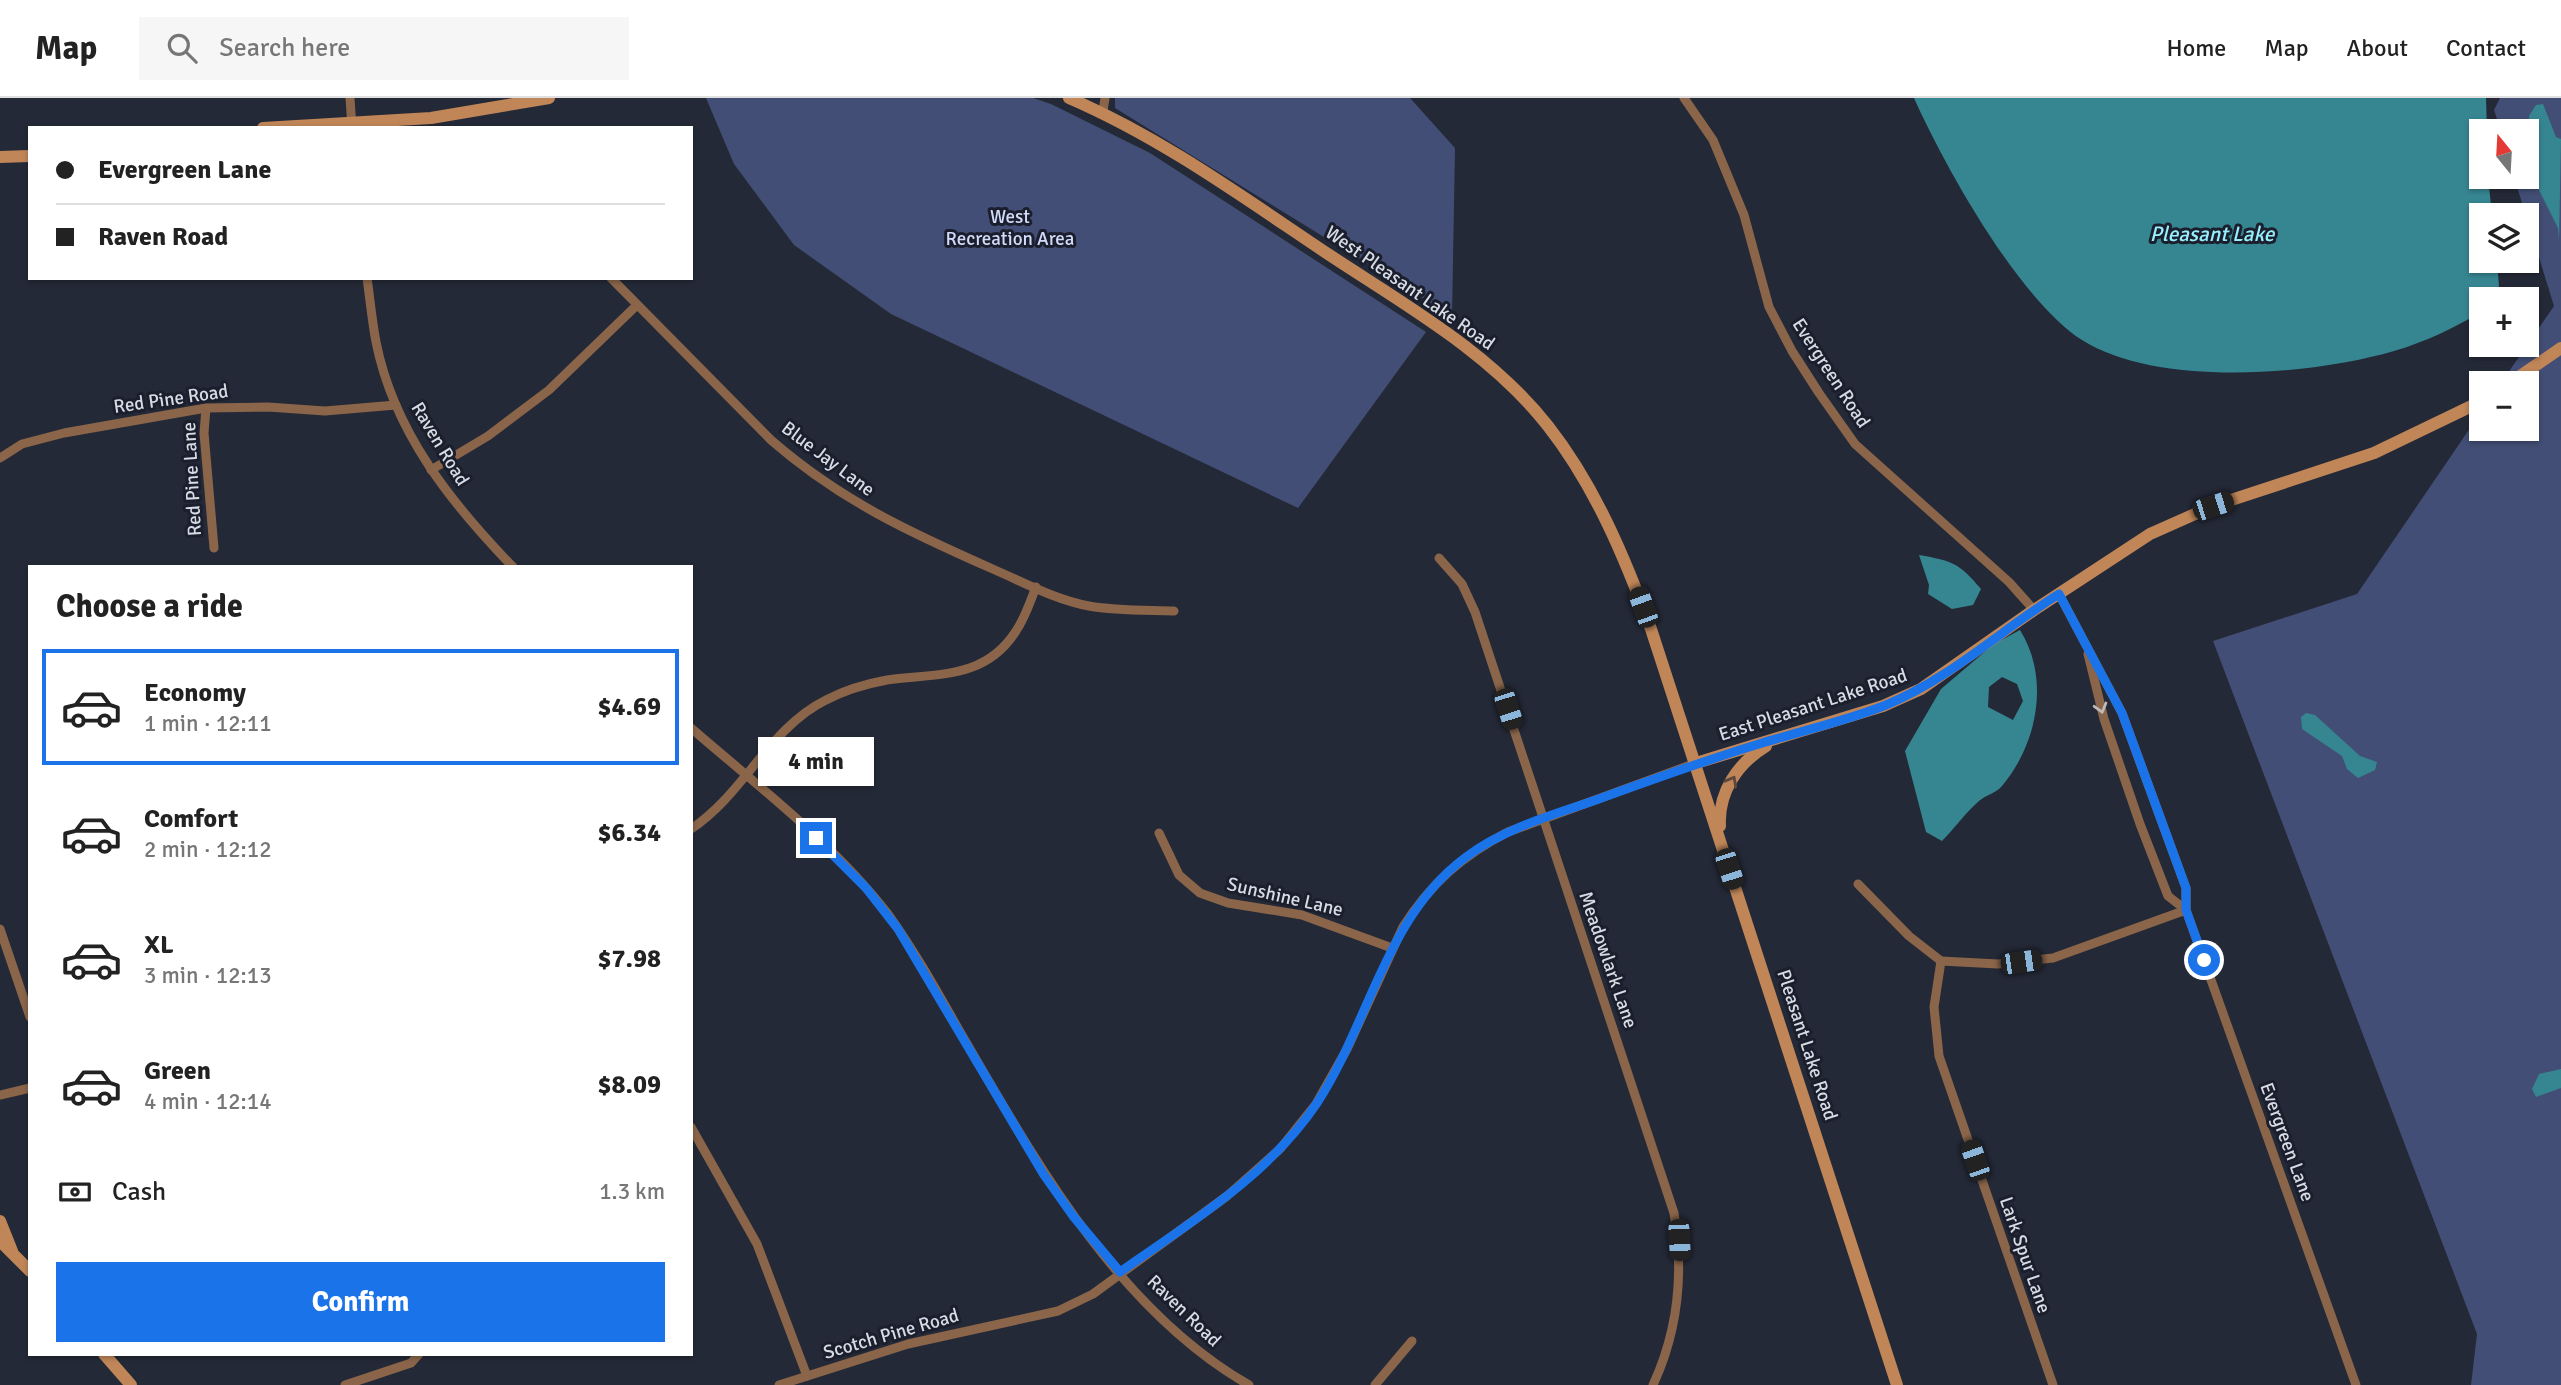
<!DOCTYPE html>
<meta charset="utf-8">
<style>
body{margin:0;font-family:Signika,sans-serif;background:#f6f6f6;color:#222;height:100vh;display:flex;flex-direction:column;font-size:26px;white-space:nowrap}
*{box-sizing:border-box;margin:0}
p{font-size:23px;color:#767676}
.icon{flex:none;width:38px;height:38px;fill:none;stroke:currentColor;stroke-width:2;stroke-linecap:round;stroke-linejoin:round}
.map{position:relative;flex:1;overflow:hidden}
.details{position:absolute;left:28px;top:467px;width:665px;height:791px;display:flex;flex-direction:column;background:#fff;border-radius:0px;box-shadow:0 2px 5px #0004}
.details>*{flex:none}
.guide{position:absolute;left:28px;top:28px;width:665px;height:154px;border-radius:0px;box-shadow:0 2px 5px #0004;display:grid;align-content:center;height:154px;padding:0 28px;background:#fff}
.needle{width:46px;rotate:342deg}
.buttons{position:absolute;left:2469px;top:21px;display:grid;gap:14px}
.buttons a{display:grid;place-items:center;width:70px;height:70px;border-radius:0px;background:#fff;box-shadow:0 2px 5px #0004;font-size:35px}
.end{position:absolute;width:32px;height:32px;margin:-16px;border:9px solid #1a73e8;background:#fff;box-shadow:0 0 0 4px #fff}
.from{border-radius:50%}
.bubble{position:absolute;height:49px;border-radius:0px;background:#fff;box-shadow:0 2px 5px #0004;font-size:23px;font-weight:800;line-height:49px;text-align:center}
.car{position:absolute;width:21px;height:42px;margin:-21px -10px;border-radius:9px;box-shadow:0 0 5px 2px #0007;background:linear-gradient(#222 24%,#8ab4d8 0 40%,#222 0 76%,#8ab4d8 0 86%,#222 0)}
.guide b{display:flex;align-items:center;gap:24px;height:66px;font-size:26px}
.guide b+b{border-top:2px solid #e0e0e0}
.guide i{width:18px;height:18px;background:#222}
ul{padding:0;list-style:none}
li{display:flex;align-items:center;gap:21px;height:116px;margin:0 14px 10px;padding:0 14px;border:4px solid transparent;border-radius:0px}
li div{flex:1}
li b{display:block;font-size:26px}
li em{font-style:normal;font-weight:800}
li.active{border-color:#1a73e8}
li>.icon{width:63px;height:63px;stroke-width:1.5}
h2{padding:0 28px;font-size:32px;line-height:84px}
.pay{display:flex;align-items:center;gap:18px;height:77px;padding:0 28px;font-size:26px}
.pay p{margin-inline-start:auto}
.button{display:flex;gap:14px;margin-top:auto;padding:14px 28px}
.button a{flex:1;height:80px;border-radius:0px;background:#1a73e8;color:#fff;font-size:28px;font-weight:800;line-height:80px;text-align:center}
header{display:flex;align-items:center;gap:42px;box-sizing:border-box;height:98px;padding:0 35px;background:#fff;border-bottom:2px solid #e0e0e0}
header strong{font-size:33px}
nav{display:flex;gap:38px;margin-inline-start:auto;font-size:24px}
.search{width:490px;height:63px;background:#f6f6f6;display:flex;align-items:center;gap:18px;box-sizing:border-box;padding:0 24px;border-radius:0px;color:#767676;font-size:26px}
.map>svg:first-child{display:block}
</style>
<header>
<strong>Map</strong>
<div class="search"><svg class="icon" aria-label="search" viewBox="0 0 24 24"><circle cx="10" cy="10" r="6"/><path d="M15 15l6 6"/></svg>Search here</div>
<nav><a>Home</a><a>Map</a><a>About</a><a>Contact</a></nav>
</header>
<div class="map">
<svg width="2561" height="1287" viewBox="0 0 2561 1287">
<rect width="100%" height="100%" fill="#242937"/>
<g fill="#424e75">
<polygon points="706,0 1033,0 1051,6 1150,55 1426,234 1298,410 891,216 794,147 734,66"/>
<polygon points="1115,0 1410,0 1455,50 1452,218 1115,10"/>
<polygon points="2500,0 2561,0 2561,1287 2471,1287 2477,1236 2213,543 2357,496 2481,314 2482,331 2527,331 2527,285 2501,285 2554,208 2514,79 2527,79 2527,33 2501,33 2494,12"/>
</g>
<g fill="#368692" fill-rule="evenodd">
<path d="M1914,0h572l1,33h-5v46h6l4,38h-10v46h15l2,25 -6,13h-11l-1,13c-27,16 -56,30 -87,39 -82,24 -236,37 -312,-11 -63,-40 -137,-173 -168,-242z"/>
<polygon points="2543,6 2556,39 2561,41 2559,143 2558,130 2539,92 2537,51 2529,27 2529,18 2536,7"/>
<path d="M1919,457c34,6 40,8 62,34l-8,16 -21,4 -24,-15 1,-9z"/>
<path d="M2020,532c30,48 18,113 -18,156 -6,7 -16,9 -23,15 -14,12 -24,27 -37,40l-16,-9 -21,-81 36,-62 53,-45zM2002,579l15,7 6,17 -10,19 -25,-13 1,-20z"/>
<polygon points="2306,615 2315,617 2360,658 2377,664 2375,672 2358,680 2347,671 2342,658 2302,631 2301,619"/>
<polygon points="2561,971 2561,990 2536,999 2532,991 2539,976"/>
</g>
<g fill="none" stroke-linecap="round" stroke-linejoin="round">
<g stroke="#8a6549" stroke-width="9">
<polyline points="350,0 352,30"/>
<polyline points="1684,0 1713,42 1744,117 1769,209 1792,253 1819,295 1855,346 2009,484 2034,512"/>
<polyline points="1103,13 1105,0"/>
<path d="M367,180c3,21 5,43 9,64 18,90 75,161 137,225"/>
<path d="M611,180l160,162c70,61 140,93 224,130 30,13 61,30 94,36 28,5 56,4 85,5"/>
<polyline points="206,310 204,335 214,450"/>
<polyline points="0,360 22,346 64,335 206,310 268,309 325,313 396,307"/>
<polyline points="431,372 488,338 549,292 637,207"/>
<path d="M1439,460l23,26 13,28 199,601c10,60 5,116 -21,172"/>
<polyline points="2059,496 2122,615 2186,790 2186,812 2356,1287"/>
<polyline points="2088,556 2104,621 2140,726 2168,798 2186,812"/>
<path d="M691,630c68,59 142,115 197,186 28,39 51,81 75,123 74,127 155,273 286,348"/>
<path d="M691,731c53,-35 78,-101 135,-129 19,-10 39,-16 61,-20 49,-7 98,0 129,-49 9,-13 14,-29 20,-44"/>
<polyline points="1159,735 1179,777 1200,795 1228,805 1302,817 1392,850"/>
<polyline points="1858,786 1909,838 1941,863"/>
<polyline points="0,831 30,919"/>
<polyline points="1941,863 1934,909 1939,958 2053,1287"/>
<polyline points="1941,863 1998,866 2053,860 2186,812"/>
<polyline points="0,997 30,990"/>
<polyline points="691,1029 757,1146 807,1278"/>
<polyline points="345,1287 411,1265 419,1256"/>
<path d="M779,1287l129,-41 150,-33 35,-17 134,-98 53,-47 36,-45 31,-55 56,-122c27,-43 60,-72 105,-95l188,-69"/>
<polyline points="1375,1287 1412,1243"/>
</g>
<g stroke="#c08658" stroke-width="12">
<path d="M1069,0c93,40 175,100 259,156 77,51 162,98 220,172 47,60 77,132 103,203l246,756"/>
<polyline points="263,30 431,20 549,0"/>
<polyline points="0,59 30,58"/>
<polyline points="2510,285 2561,250"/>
<polyline points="1696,665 1883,608 1921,591 2034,512 2150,436 2213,408 2374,355 2482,303"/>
<path d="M1720,728c-2,-34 18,-63 46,-80"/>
<polyline points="0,1123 12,1153"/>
<polyline points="0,1143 30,1173"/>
<polyline points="104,1256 131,1287"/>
</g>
</g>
<defs><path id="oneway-chevron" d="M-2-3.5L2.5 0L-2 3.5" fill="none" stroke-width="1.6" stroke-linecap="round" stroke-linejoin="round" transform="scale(1.75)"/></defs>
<use stroke="#c0b8b6" href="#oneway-chevron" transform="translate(2101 610) rotate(74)"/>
<use stroke="#5d483e" href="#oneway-chevron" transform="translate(1732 683) rotate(-61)"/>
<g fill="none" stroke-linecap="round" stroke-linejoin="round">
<path stroke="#1a73e8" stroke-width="9" d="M816,740l50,50 32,41 146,246 29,41 47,56c71,-50 148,-96 197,-169 53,-81 68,-186 149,-246 37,-28 83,-41 127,-56 55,-20 110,-40 166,-57 42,-13 87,-23 127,-39 65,-27 115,-75 173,-111l63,119 64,175v22l18,50"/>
</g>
<g text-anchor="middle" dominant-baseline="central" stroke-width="6" stroke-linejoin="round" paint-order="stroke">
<g font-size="19" fill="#d2dcfa" stroke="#1b1f2d">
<text x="1010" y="119">West<tspan x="1010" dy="22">Recreation Area</tspan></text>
</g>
<g font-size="19" fill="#d7dbe4" stroke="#1b1f2d">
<text transform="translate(1410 190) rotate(35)">West Pleasant Lake Road</text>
<text transform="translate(1831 275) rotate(57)">Evergreen Road</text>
<text transform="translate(171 301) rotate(-8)">Red Pine Road</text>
<text transform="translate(440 346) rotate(59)">Raven Road</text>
<text transform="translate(828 361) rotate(37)">Blue Jay Lane</text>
<text transform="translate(192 381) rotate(-93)">Red Pine Lane</text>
<text transform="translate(1813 607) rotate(-18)">East Pleasant Lake Road</text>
<text transform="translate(1285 799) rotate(13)">Sunshine Lane</text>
<text transform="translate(1608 862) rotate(71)">Meadowlark Lane</text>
<text transform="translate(1807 947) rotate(72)">Pleasant Lake Road</text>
<text transform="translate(2287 1044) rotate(70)">Evergreen Lane</text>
<text transform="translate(2025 1157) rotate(71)">Lark Spur Lane</text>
<text transform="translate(1184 1213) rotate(44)">Raven Road</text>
<text transform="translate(891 1236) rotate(-16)">Scotch Pine Road</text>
</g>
<g font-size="21" font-style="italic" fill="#97effd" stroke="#1b1f2d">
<text x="2212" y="136">Pleasant Lake</text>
</g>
</g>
</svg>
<div class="buttons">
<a><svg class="needle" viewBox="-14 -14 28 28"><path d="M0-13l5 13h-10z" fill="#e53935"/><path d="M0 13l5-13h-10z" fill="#767676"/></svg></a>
<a><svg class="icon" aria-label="layers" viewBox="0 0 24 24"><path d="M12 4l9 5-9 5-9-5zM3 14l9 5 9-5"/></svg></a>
<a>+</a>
<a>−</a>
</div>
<i class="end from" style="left:2204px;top:862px"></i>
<i class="end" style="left:816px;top:740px"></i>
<div class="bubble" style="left:758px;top:639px;width:116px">4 min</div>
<i class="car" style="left:2213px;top:408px;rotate:72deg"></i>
<i class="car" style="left:1643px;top:509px;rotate:340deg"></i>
<i class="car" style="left:1508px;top:611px;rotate:162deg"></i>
<i class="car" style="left:1729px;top:771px;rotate:162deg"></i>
<i class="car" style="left:2021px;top:864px;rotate:82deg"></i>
<i class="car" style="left:1975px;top:1062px;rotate:341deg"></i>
<i class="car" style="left:1679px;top:1142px;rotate:177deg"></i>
<div class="guide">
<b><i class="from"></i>Evergreen Lane</b>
<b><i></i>Raven Road</b>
</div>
<section class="details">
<h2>Choose a ride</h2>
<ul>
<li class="active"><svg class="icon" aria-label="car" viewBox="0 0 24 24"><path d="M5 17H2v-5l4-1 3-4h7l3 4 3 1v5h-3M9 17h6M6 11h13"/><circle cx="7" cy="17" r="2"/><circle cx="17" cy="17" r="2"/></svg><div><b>Economy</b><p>1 min · 12:11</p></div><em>$4.69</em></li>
<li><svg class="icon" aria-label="car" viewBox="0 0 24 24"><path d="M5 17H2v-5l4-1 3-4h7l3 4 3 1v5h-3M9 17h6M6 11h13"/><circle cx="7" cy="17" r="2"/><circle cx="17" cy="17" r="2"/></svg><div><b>Comfort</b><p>2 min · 12:12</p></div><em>$6.34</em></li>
<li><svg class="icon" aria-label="car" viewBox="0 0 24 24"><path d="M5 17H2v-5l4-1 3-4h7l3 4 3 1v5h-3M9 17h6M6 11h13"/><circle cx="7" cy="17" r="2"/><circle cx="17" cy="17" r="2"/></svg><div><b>XL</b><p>3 min · 12:13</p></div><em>$7.98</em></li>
<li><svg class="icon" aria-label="car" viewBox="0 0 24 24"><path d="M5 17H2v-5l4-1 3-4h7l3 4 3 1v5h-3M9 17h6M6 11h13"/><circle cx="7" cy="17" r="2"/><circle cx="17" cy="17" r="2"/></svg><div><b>Green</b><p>4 min · 12:14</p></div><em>$8.09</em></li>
</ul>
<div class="pay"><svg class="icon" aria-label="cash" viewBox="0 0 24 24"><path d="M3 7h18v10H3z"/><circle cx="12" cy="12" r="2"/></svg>Cash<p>1.3 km</p></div>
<div class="button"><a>Confirm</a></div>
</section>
</div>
